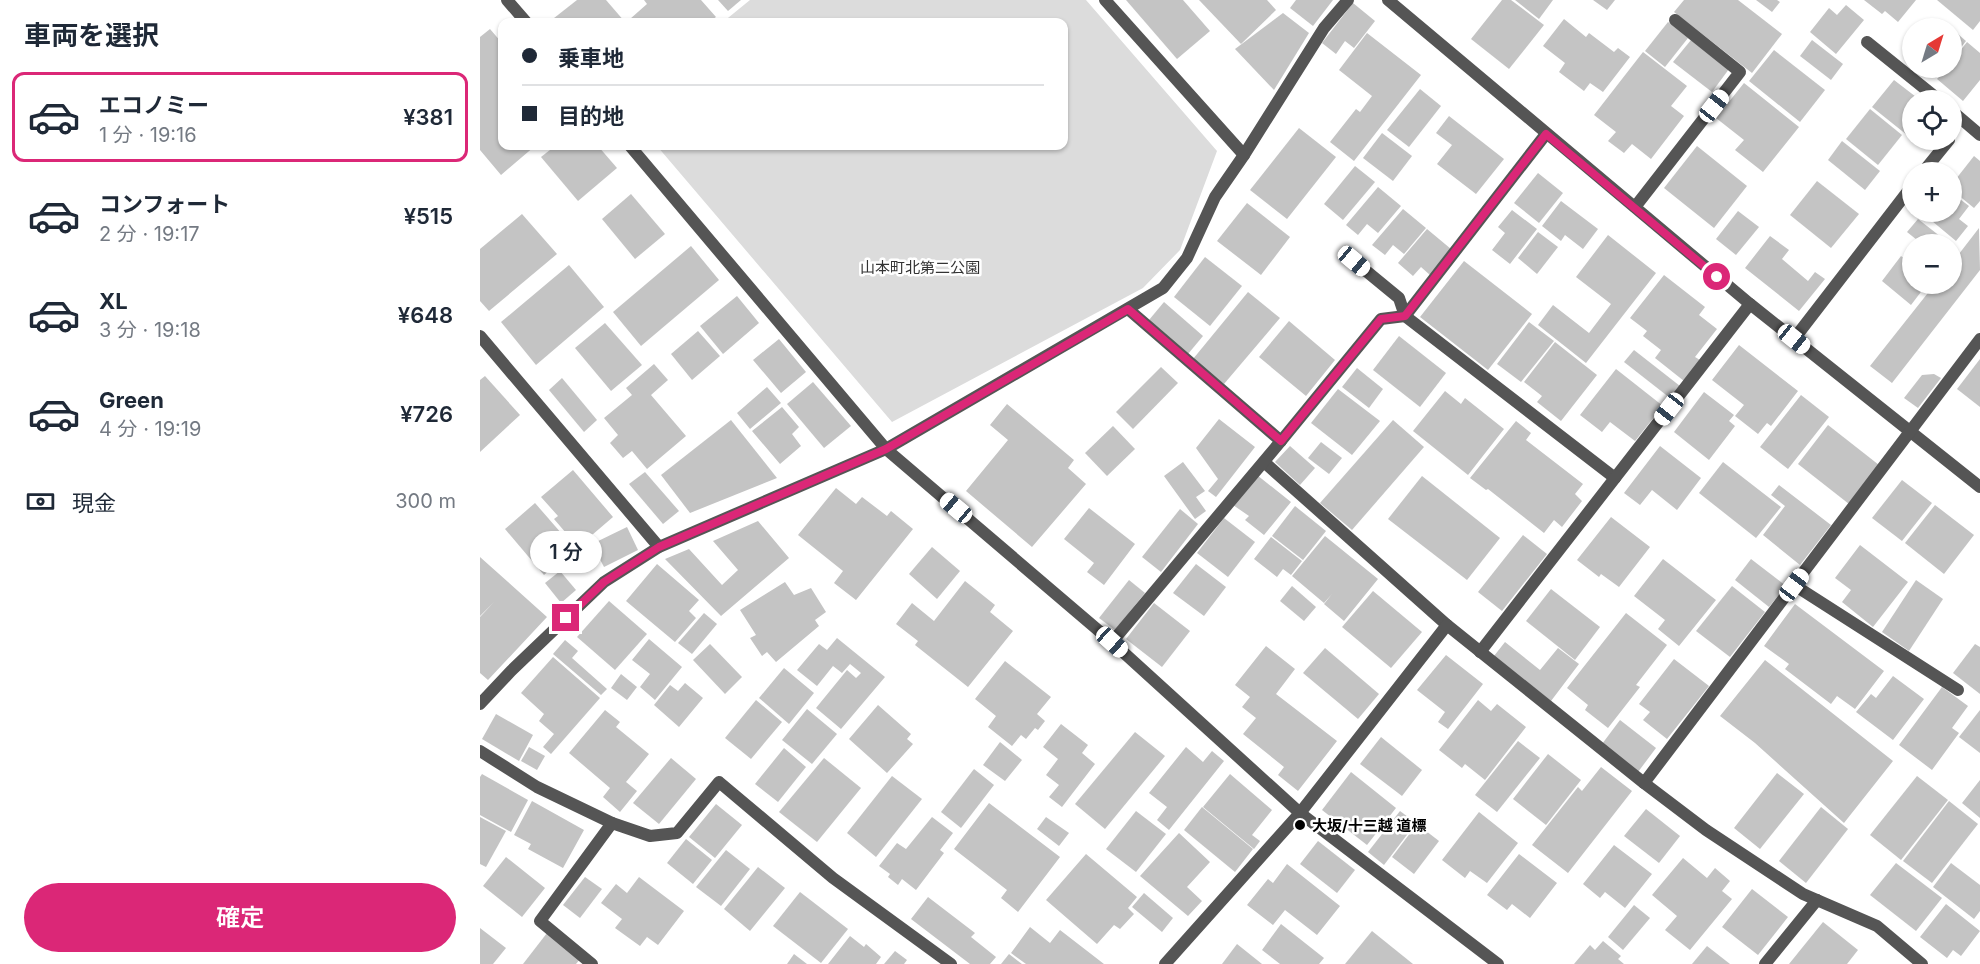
<!DOCTYPE html>
<html lang="ja">
<meta charset="utf-8">
<style>
body{margin:0;font-family:Inter,"Noto Sans JP",sans-serif;background:#f2f2f3;color:#1f2937;height:100vh;display:flex;flex-direction:column;font-size:22px;white-space:nowrap}
*{box-sizing:border-box;margin:0}
p{font-size:20px;color:#747a83}
.icon{flex:none;width:33px;height:33px;fill:none;stroke:currentColor;stroke-width:2;stroke-linecap:round;stroke-linejoin:round}
.map{position:relative;flex:1;overflow:hidden}
.details{display:flex;flex-direction:column;background:#fff;width:480px}
.details>*{flex:none}
.top-card{position:absolute;left:18px;top:18px;width:570px;height:132px;border-radius:12px;box-shadow:0 2px 4px #0004;display:grid;align-content:center;height:132px;padding:0 24px;background:#fff}
.needle{width:39px;rotate:38deg}
.controls{position:absolute;left:1422px;top:18px;display:grid;gap:12px}
.controls a{display:grid;place-items:center;width:60px;height:60px;border-radius:50%;background:#fff;box-shadow:0 2px 4px #0004;font-size:30px}
.end{position:absolute;width:27px;height:27px;margin:-14px;border:8px solid #db2777;background:#fff;box-shadow:0 0 0 3px #fff}
.from{border-radius:50%}
.bubble{position:absolute;height:42px;border-radius:21px;background:#fff;box-shadow:0 2px 4px #0004;font-size:20px;font-weight:600;line-height:42px;text-align:center}
.car{position:absolute;width:18px;height:36px;margin:-18px -9px;border-radius:8px;box-shadow:0 0 4px 2px #0007;background:linear-gradient(#fff 24%,#345 0 40%,#fff 0 76%,#345 0 86%,#fff 0)}
.top-card b{display:flex;align-items:center;gap:21px;height:57px;font-size:22px}
.top-card b+b{border-top:2px solid #e0e1e3}
.top-card i{width:15px;height:15px;background:#1f2937}
ul{padding:0;list-style:none}
li{display:flex;align-items:center;gap:18px;height:90px;margin:0 12px 9px;padding:0 12px;border:3px solid transparent;border-radius:12px}
li div{flex:1}
li b{display:block;font-size:22px}
li em{font-style:normal;font-weight:600}
li.current{border-color:#db2777}
li>.icon{width:54px;height:54px;stroke-width:1.5}
h2{padding:0 24px;font-size:27px;line-height:72px}
.pay{display:flex;align-items:center;gap:15px;height:66px;padding:0 24px;font-size:22px}
.pay p{margin-inline-start:auto}
.primary-button{display:flex;gap:12px;margin-top:auto;padding:12px 24px}
.primary-button a{flex:1;height:69px;border-radius:36px;background:#db2777;color:#fff;font-size:24px;font-weight:600;line-height:69px;text-align:center}
main{display:flex;flex:1;min-height:0}
.map>svg:first-child{display:block}
</style>
<main>
<section class="details">
<h2>車両を選択</h2>
<ul>
<li class="current"><svg class="icon" aria-label="car" viewBox="0 0 24 24"><path d="M5 17H2v-5l4-1 3-4h7l3 4 3 1v5h-3M9 17h6M6 11h13"/><circle cx="7" cy="17" r="2"/><circle cx="17" cy="17" r="2"/></svg><div><b>エコノミー</b><p>1 分 · 19:16</p></div><em>¥381</em></li>
<li><svg class="icon" aria-label="car" viewBox="0 0 24 24"><path d="M5 17H2v-5l4-1 3-4h7l3 4 3 1v5h-3M9 17h6M6 11h13"/><circle cx="7" cy="17" r="2"/><circle cx="17" cy="17" r="2"/></svg><div><b>コンフォート</b><p>2 分 · 19:17</p></div><em>¥515</em></li>
<li><svg class="icon" aria-label="car" viewBox="0 0 24 24"><path d="M5 17H2v-5l4-1 3-4h7l3 4 3 1v5h-3M9 17h6M6 11h13"/><circle cx="7" cy="17" r="2"/><circle cx="17" cy="17" r="2"/></svg><div><b>XL</b><p>3 分 · 19:18</p></div><em>¥648</em></li>
<li><svg class="icon" aria-label="car" viewBox="0 0 24 24"><path d="M5 17H2v-5l4-1 3-4h7l3 4 3 1v5h-3M9 17h6M6 11h13"/><circle cx="7" cy="17" r="2"/><circle cx="17" cy="17" r="2"/></svg><div><b>Green</b><p>4 分 · 19:19</p></div><em>¥726</em></li>
</ul>
<div class="pay"><svg class="icon" aria-label="cash" viewBox="0 0 24 24"><path d="M3 7h18v10H3z"/><circle cx="12" cy="12" r="2"/></svg>現金<p>300 m</p></div>
<div class="primary-button"><a>確定</a></div>
</section>
<div class="map">
<svg width="1500" height="964" viewBox="0 0 1500 964">
<rect width="100%" height="100%" fill="#fff"/>
<polygon fill="#dcdcdc" points="270,0 606,0 737,151 700,250 663,288 412,422 177,146 584,146 584,22 243,22"/>
<g fill="#c4c4c4">
<polygon points="97,0 126,0 145,22 69,22"/>
<polygon points="164,0 221,0 236,17 229,22 153,22 150,19 167,4"/>
<polygon points="238,0 261,0 248,11"/>
<polygon points="646,0 703,0 730,31 697,59"/>
<polygon points="719,0 787,0 796,10 761,44"/>
<polygon points="816,0 853,0 833,26 810,8"/>
<polygon points="1022,0 1031,0 1064,25 1029,69 991,39"/>
<polygon points="1035,0 1073,0 1059,19"/>
<polygon points="1113,0 1135,0 1127,10"/>
<polygon points="1204,0 1258,0 1302,34 1272,73 1194,12"/>
<polygon points="1276,0 1297,0 1300,2 1292,12"/>
<polygon points="1384,0 1436,0 1418,22 1405,11 1402,14"/>
<polygon points="1457,0 1500,0 1500,21 1493,30"/>
<polygon points="873,3 895,21 874,48 865,41 856,54 842,43"/>
<polygon points="1366,5 1384,20 1356,54 1330,32 1349,8 1357,15"/>
<polygon points="803,13 829,33 794,90 755,49"/>
<polygon points="1084,19 1106,37 1109,33 1134,52 1138,48 1150,57 1123,92 1110,83 1104,91 1079,72 1085,63 1063,46"/>
<polygon points="1188,22 1208,38 1185,67 1165,51"/>
<polygon points="10,29 22,43 22,86 20,88 22,90 22,146 55,146 21,175 0,150 0,37"/>
<polygon points="1472,29 1486,41 1472,59"/>
<polygon points="887,33 941,75 874,161 850,142 876,109 880,112 892,96 859,70"/>
<polygon points="1211,40 1249,69 1232,92 1193,62"/>
<polygon points="1332,40 1363,64 1351,80 1320,56"/>
<polygon points="1487,42 1500,53 1500,80 1483,101 1457,79 1466,68 1472,68 1472,61"/>
<polygon points="1294,50 1345,90 1320,122 1269,81"/>
<polygon points="1163,52 1207,86 1191,106 1204,116 1171,159 1152,144 1144,153 1128,141 1136,132 1114,115"/>
<polygon points="1443,68 1465,68 1456,78"/>
<polygon points="1414,80 1440,100 1432,100 1432,128 1427,135 1392,107"/>
<polygon points="1264,83 1319,127 1283,172 1255,150 1264,140 1236,118"/>
<polygon points="940,89 961,106 929,147 907,130"/>
<polygon points="1390,109 1422,135 1398,165 1366,139"/>
<polygon points="969,116 1024,159 996,194 957,164 972,145 956,133"/>
<polygon points="819,128 856,157 807,219 770,190"/>
<polygon points="902,133 932,156 913,181 883,158"/>
<polygon points="1362,141 1400,171 1385,190 1348,160"/>
<polygon points="75,146 118,146 137,168 98,201 61,157"/>
<polygon points="1217,146 1267,186 1234,228 1184,188"/>
<polygon points="1494,156 1500,161 1500,201 1494,208 1472,190 1472,184"/>
<polygon points="875,166 895,182 863,220 844,204"/>
<polygon points="1058,173 1083,193 1059,223 1034,203"/>
<polygon points="1337,181 1379,214 1351,248 1310,215"/>
<polygon points="898,187 921,206 898,233 887,224 878,235 866,225"/>
<polygon points="1472,193 1489,206 1479,219 1488,226 1476,241 1446,216 1449,212 1472,212"/>
<polygon points="151,194 185,234 155,259 122,219"/>
<polygon points="1081,201 1118,229 1103,249 1085,235 1081,241 1062,226"/>
<polygon points="767,203 810,237 781,275 737,241"/>
<polygon points="923,209 946,228 924,254 913,245 905,255 892,245"/>
<polygon points="1032,210 1057,229 1030,264 1012,250 1025,233 1018,227"/>
<polygon points="1258,211 1279,227 1256,255 1236,239"/>
<polygon points="42,214 77,254 9,311 0,301 0,249"/>
<polygon points="1438,219 1470,244 1433,244 1437,240 1427,232"/>
<polygon points="1499,228 1500,270 1412,383 1390,366 1455,284 1472,284 1472,263"/>
<polygon points="947,229 971,249 950,275 941,267 933,276 918,263"/>
<polygon points="1058,232 1078,247 1057,274 1038,258"/>
<polygon points="1128,235 1176,273 1106,363 1058,325 1073,305 1109,333 1131,304 1096,277"/>
<polygon points="1290,236 1309,250 1302,259 1328,281 1335,272 1345,279 1319,311 1265,268"/>
<polygon points="211,246 239,280 161,346 133,312"/>
<polygon points="1421,256 1432,265 1432,284 1447,284 1431,305 1402,281"/>
<polygon points="725,257 762,286 730,326 694,297"/>
<polygon points="984,261 1052,314 1008,370 940,317"/>
<polygon points="89,265 124,307 56,365 21,322"/>
<polygon points="1184,275 1225,307 1219,315 1237,329 1215,357 1220,360 1204,381 1175,358 1181,350 1163,336 1167,331 1150,318"/>
<polygon points="768,292 800,318 744,384 713,359"/>
<polygon points="257,296 279,323 243,354 220,326"/>
<polygon points="684,302 723,336 708,354 669,320"/>
<polygon points="809,321 855,360 826,396 779,357"/>
<polygon points="1049,322 1074,341 1041,382 1017,364"/>
<polygon points="125,323 162,365 131,391 95,348"/>
<polygon points="218,331 240,356 212,380 191,354"/>
<polygon points="919,336 966,373 940,407 893,370"/>
<polygon points="299,339 326,372 301,393 273,360"/>
<polygon points="1075,342 1117,375 1081,421 1057,402 1062,396 1044,382"/>
<polygon points="1259,345 1318,391 1291,426 1287,423 1278,434 1255,416 1264,405 1232,380"/>
<polygon points="1154,350 1200,386 1190,398 1144,362"/>
<polygon points="1500,359 1500,407 1477,389"/>
<polygon points="174,364 188,380 171,395 206,436 167,469 152,451 143,458 130,443 138,435 124,418 152,395 146,388"/>
<polygon points="681,367 698,383 653,429 636,412"/>
<polygon points="877,368 903,389 889,408 862,387"/>
<polygon points="1136,369 1183,406 1155,441 1130,422 1122,432 1100,415"/>
<polygon points="1454,374 1461,378 1438,408 1424,398 1442,375"/>
<polygon points="5,376 40,415 0,452 0,380"/>
<polygon points="82,378 117,420 104,432 69,390"/>
<polygon points="333,382 371,426 344,448 307,404"/>
<polygon points="287,387 301,403 270,429 257,413"/>
<polygon points="858,389 900,421 872,455 831,423"/>
<polygon points="965,391 981,404 985,398 1024,429 988,475 933,431"/>
<polygon points="1224,392 1254,415 1249,421 1255,426 1229,460 1194,432"/>
<polygon points="1321,395 1349,417 1308,469 1280,447"/>
<polygon points="527,404 594,460 588,468 606,484 552,547 486,491 528,440 510,425"/>
<polygon points="302,407 319,427 312,434 321,446 300,464 272,431"/>
<polygon points="739,419 775,447 736,497 728,491 738,479 716,448"/>
<polygon points="251,420 297,478 210,513 181,475"/>
<polygon points="913,420 944,447 872,530 840,503"/>
<polygon points="1036,421 1051,433 1046,440 1103,484 1095,494 1102,501 1082,527 1074,520 1064,533 1008,489 1006,490 990,478"/>
<polygon points="1348,425 1399,465 1369,504 1318,464"/>
<polygon points="633,426 655,449 627,476 605,453"/>
<polygon points="841,442 862,458 849,474 828,458"/>
<polygon points="810,446 835,468 820,485 795,462"/>
<polygon points="1180,446 1221,478 1197,510 1172,490 1160,505 1144,493"/>
<polygon points="703,462 725,491 716,497 726,511 715,519 684,476"/>
<polygon points="1243,462 1301,507 1276,538 1219,493"/>
<polygon points="93,470 133,517 98,547 74,519 78,516 61,497"/>
<polygon points="165,472 199,511 183,524 149,484"/>
<polygon points="777,475 811,502 784,535 765,520 769,516 753,505"/>
<polygon points="942,476 1020,538 987,580 908,519"/>
<polygon points="1422,480 1452,503 1422,541 1392,518"/>
<polygon points="1299,485 1351,525 1320,565 1283,535 1305,506 1291,495"/>
<polygon points="356,488 376,504 382,497 407,516 411,511 433,529 376,600 354,583 363,571 318,535"/>
<polygon points="55,503 95,549 64,575 25,529"/>
<polygon points="1455,505 1494,535 1464,574 1425,543"/>
<polygon points="815,506 846,531 823,560 792,536"/>
<polygon points="609,508 655,544 624,585 607,572 614,563 584,539"/>
<polygon points="700,509 718,524 681,572 662,557"/>
<polygon points="1131,517 1170,547 1139,587 1121,574 1119,577 1097,560"/>
<polygon points="744,518 775,542 748,577 717,553"/>
<polygon points="278,521 309,558 241,616 185,559 209,549 242,585 258,570 233,541"/>
<polygon points="147,527 158,550 124,567 112,544"/>
<polygon points="1043,535 1067,554 1022,611 998,592"/>
<polygon points="845,536 898,579 864,621 844,604 852,594 844,603 812,576"/>
<polygon points="791,537 822,561 811,575 803,569 797,577 774,559"/>
<polygon points="1380,545 1428,582 1393,627 1362,602 1371,590 1355,578"/>
<polygon points="452,547 480,571 457,599 429,574"/>
<polygon points="0,557 67,617 8,680 0,673 0,617 14,602 0,616"/>
<polygon points="1183,559 1236,600 1199,646 1178,629 1185,620 1154,596"/>
<polygon points="1271,559 1306,586 1289,607 1255,580"/>
<polygon points="177,564 219,600 209,611 216,618 195,642 146,601"/>
<polygon points="716,564 746,587 724,616 693,593"/>
<polygon points="80,571 96,590 81,603 65,583"/>
<polygon points="649,580 665,593 635,630 619,618"/>
<polygon points="1436,580 1463,599 1429,651 1402,632"/>
<polygon points="485,581 515,605 510,612 533,631 488,687 435,645 438,641 416,624 432,603 454,621"/>
<polygon points="305,582 314,595 331,588 346,612 335,620 339,626 296,662 287,652 282,656 270,638 276,635 260,610"/>
<polygon points="812,586 836,607 824,621 800,601"/>
<polygon points="1252,586 1285,612 1250,657 1216,631"/>
<polygon points="1071,589 1120,627 1095,660 1046,621"/>
<polygon points="893,591 942,632 911,668 862,627"/>
<polygon points="129,601 167,634 135,670 97,637"/>
<polygon points="674,603 710,631 682,667 646,639"/>
<polygon points="1315,604 1404,671 1375,709 1357,696 1351,704 1305,669 1309,664 1284,646"/>
<polygon points="224,613 237,624 212,654 198,643"/>
<polygon points="1146,613 1187,645 1156,685 1160,687 1128,728 1105,710 1108,705 1087,688"/>
<polygon points="357,638 405,677 361,729 336,708 367,670 376,678 381,673 370,664 362,673 353,666 337,686 317,670 339,644 347,650"/>
<polygon points="169,639 202,667 175,700 160,687 170,674 152,660"/>
<polygon points="85,640 98,651 92,658 127,689 121,695 73,654"/>
<polygon points="1025,642 1060,670 1078,648 1099,664 1071,701 1014,656"/>
<polygon points="230,644 262,677 245,694 213,660"/>
<polygon points="1495,644 1500,647 1500,694 1473,673"/>
<polygon points="786,646 815,669 796,694 857,741 818,791 798,775 804,767 763,734 776,718 762,707 770,697 755,685"/>
<polygon points="845,648 899,694 878,719 823,673"/>
<polygon points="966,655 1003,684 968,729 958,722 965,712 937,690"/>
<polygon points="73,657 120,698 71,754 63,747 74,734 59,721 64,714 41,693"/>
<polygon points="1194,659 1229,686 1187,739 1163,720 1170,712 1159,704"/>
<polygon points="1285,660 1413,761 1364,823 1275,743 1240,716"/>
<polygon points="525,661 571,697 557,714 565,721 558,730 555,728 546,739 541,735 532,746 508,727 516,716 495,699"/>
<polygon points="304,668 334,693 309,724 279,698"/>
<polygon points="141,674 157,687 147,700 131,688"/>
<polygon points="1413,676 1444,699 1413,740 1376,712 1391,694 1396,698"/>
<polygon points="205,683 223,698 199,727 174,705 190,685 198,691"/>
<polygon points="1462,687 1488,706 1472,728 1479,733 1452,770 1419,745"/>
<polygon points="276,700 302,722 271,759 245,738"/>
<polygon points="998,700 1011,711 1017,704 1046,727 1005,780 985,764 982,768 959,750"/>
<polygon points="398,705 431,734 427,739 433,744 407,773 369,739"/>
<polygon points="327,709 357,734 332,764 302,740"/>
<polygon points="125,710 140,722 136,727 169,754 146,782 157,791 140,812 123,797 130,788 89,753"/>
<polygon points="1500,710 1500,753 1479,737"/>
<polygon points="16,714 53,735 39,761 2,739"/>
<polygon points="1140,720 1176,748 1158,772 1122,744"/>
<polygon points="581,724 608,745 602,753 615,764 582,807 569,797 579,785 566,775 578,759 563,747"/>
<polygon points="655,732 685,756 625,829 595,804"/>
<polygon points="901,737 942,770 922,796 880,764"/>
<polygon points="1038,741 1060,758 1017,812 995,795"/>
<polygon points="520,742 542,760 525,781 503,765"/>
<polygon points="49,747 65,756 57,770 41,761"/>
<polygon points="706,747 723,762 732,751 744,761 689,830 677,820 687,807 669,793"/>
<polygon points="304,748 326,767 298,802 275,784"/>
<polygon points="1068,754 1101,780 1066,825 1033,799"/>
<polygon points="191,758 216,779 179,824 153,803"/>
<polygon points="344,758 381,788 337,842 299,812"/>
<polygon points="1121,767 1152,791 1088,873 1052,845 1098,787 1102,791"/>
<polygon points="494,769 514,785 481,828 461,812"/>
<polygon points="871,772 916,808 887,845 842,810"/>
<polygon points="1297,773 1324,794 1280,849 1254,828"/>
<polygon points="2,774 48,800 31,832 0,815 0,777"/>
<polygon points="750,774 792,810 772,835 780,841 774,849 723,807"/>
<polygon points="412,776 442,799 396,857 367,833"/>
<polygon points="1437,776 1468,800 1421,860 1390,835"/>
<polygon points="1500,780 1500,818 1482,803"/>
<polygon points="52,801 104,830 83,868 48,849 51,844 34,835"/>
<polygon points="1469,801 1498,824 1452,883 1423,861"/>
<polygon points="509,803 580,857 538,912 521,898 527,890 474,849"/>
<polygon points="236,804 262,825 235,858 209,837"/>
<polygon points="722,807 773,849 755,872 704,830"/>
<polygon points="1341,807 1368,829 1326,883 1299,861"/>
<polygon points="1166,809 1200,836 1179,863 1144,836"/>
<polygon points="656,811 686,834 656,872 626,849"/>
<polygon points="920,811 936,823 904,865 888,852"/>
<polygon points="999,812 1038,843 1007,883 990,871 985,878 962,860"/>
<polygon points="0,817 26,831 6,867 0,864"/>
<polygon points="452,817 473,833 460,850 464,853 436,890 422,879 418,885 408,877 410,874 399,866 417,843 426,849"/>
<polygon points="566,817 589,833 579,846 557,829"/>
<polygon points="937,824 959,841 934,874 912,857"/>
<polygon points="699,833 730,862 707,887 722,901 708,916 660,876"/>
<polygon points="206,839 232,860 213,884 187,863"/>
<polygon points="838,841 875,870 857,893 820,864"/>
<polygon points="1134,845 1172,874 1145,908 1125,892 1120,898 1103,884"/>
<polygon points="246,850 270,869 241,906 216,887"/>
<polygon points="606,854 657,897 648,908 654,914 640,929 634,925 617,944 566,900"/>
<polygon points="1039,854 1077,883 1050,918 1032,904 1027,910 1007,895"/>
<polygon points="26,857 65,888 42,917 3,886"/>
<polygon points="1203,858 1227,878 1235,868 1250,881 1242,891 1252,899 1210,950 1185,930 1197,916 1172,895"/>
<polygon points="1416,863 1462,898 1436,931 1390,895"/>
<polygon points="1471,863 1500,885 1500,911 1494,919 1453,887"/>
<polygon points="807,864 860,906 837,935 805,910 793,925 767,905 788,879 793,883"/>
<polygon points="278,867 305,888 270,931 244,909"/>
<polygon points="105,877 122,889 100,918 83,905"/>
<polygon points="159,877 204,911 178,945 167,937 160,946 135,928 142,919 121,903 136,884 147,893"/>
<polygon points="1272,889 1308,917 1278,955 1242,927"/>
<polygon points="320,892 368,929 341,963 293,926"/>
<polygon points="664,893 693,918 682,932 652,907"/>
<polygon points="448,897 495,933 491,937 516,957 510,964 490,964 431,919"/>
<polygon points="1466,904 1500,931 1481,956 1473,950 1467,958 1440,937"/>
<polygon points="1154,905 1170,918 1143,950 1128,937"/>
<polygon points="1343,922 1378,950 1367,964 1309,964"/>
<polygon points="801,924 844,958 839,964 800,964 782,950"/>
<polygon points="550,927 570,943 580,930 624,964 546,964 531,953"/>
<polygon points="0,928 26,948 13,964 0,964"/>
<polygon points="892,931 933,964 865,964"/>
<polygon points="67,933 100,959 96,964 43,964"/>
<polygon points="370,936 384,947 386,944 401,957 396,964 348,964"/>
<polygon points="1123,941 1141,956 1138,959 1144,964 1094,964 1110,945 1115,950"/>
<polygon points="757,944 782,964 742,964"/>
<polygon points="1227,946 1250,964 1212,964"/>
<polygon points="415,951 427,960 424,964 404,964"/>
<polygon points="314,954 327,964 307,964"/>
<polygon points="529,954 542,964 521,964"/>
</g>
<g fill="none" stroke-linecap="round" stroke-linejoin="round">
<g stroke="#555" stroke-width="12">
<polyline points="27,0 46,22"/>
<polyline points="625,0 764,155"/>
<polyline points="908,0 1270,304 1500,487"/>
<polyline points="1387,42 1459,100"/>
<polyline points="1472,111 1500,135"/>
<polyline points="150,146 406,449 632,642 820,813 1018,964"/>
<polyline points="1443,172 1469,140"/>
<polyline points="1155,207 1260,72 1195,20"/>
<polyline points="874,261 919,298 925,316 1135,478"/>
<polyline points="648,309 801,441"/>
<polyline points="0,336 179,547"/>
<polyline points="1314,339 1432,186"/>
<polyline points="784,462 967,625"/>
<polyline points="1314,585 1478,690"/>
<polyline points="632,642 801,441 901,319 925,316 1066,134"/>
<polyline points="1000,652 1270,304"/>
<polyline points="0,704 31,671 124,582 179,547 406,449 683,288 707,258 735,197 764,155 844,28 868,0"/>
<polyline points="0,751 57,787 132,823"/>
<polyline points="1164,783 1500,339"/>
<polyline points="112,964 60,921 132,823 170,836 197,833 239,782 353,878 471,964"/>
<polyline points="685,964 820,813 967,625 1164,783 1226,830 1323,894 1397,926 1442,964"/>
<polyline points="1285,964 1337,900"/>
</g>
</g>
<g fill="none" stroke-linecap="round" stroke-linejoin="round">
<polyline stroke="#db2777" stroke-width="8" points="86,618 124,582 179,547 406,449 648,309 801,441 901,319 925,316 1066,134 1237,277"/>
</g>
<circle fill="#000" stroke="#fff" stroke-width="2" cx="820" cy="825" r="6"/>
<g text-anchor="middle" dominant-baseline="central" stroke-width="5" stroke-linejoin="round" paint-order="stroke">
<g font-size="15" fill="#333" stroke="#fff">
<text x="440" y="267">山本町北第二公園</text>
</g>
<g font-size="15" font-weight="bold" fill="#000" stroke="#fff" text-anchor="start">
<text x="832" y="825">大坂/十三越 道標</text>
</g>
</g>
</svg>
<div class="controls">
<a><svg class="needle" viewBox="-14 -14 28 28"><path d="M0-13l5 13h-10z" fill="#e53935"/><path d="M0 13l5-13h-10z" fill="#747a83"/></svg></a>
<a><svg class="icon" aria-label="locate" viewBox="0 0 24 24"><circle cx="12" cy="12" r="6"/><path d="M12 2v4M12 18v4M2 12h4M18 12h4"/></svg></a>
<a>+</a>
<a>−</a>
</div>
<i class="end from" style="left:1237px;top:277px"></i>
<i class="end" style="left:86px;top:618px"></i>
<div class="bubble" style="left:50px;top:531px;width:72px">1 分</div>
<i class="car" style="left:1234px;top:106px;rotate:38deg"></i>
<i class="car" style="left:874px;top:261px;rotate:130deg"></i>
<i class="car" style="left:1314px;top:339px;rotate:129deg"></i>
<i class="car" style="left:1189px;top:409px;rotate:218deg"></i>
<i class="car" style="left:476px;top:508px;rotate:310deg"></i>
<i class="car" style="left:1314px;top:585px;rotate:37deg"></i>
<i class="car" style="left:632px;top:642px;rotate:132deg"></i>
<div class="top-card">
<b><i class="from"></i>乗車地</b>
<b><i></i>目的地</b>
</div>
</div>
</main>
